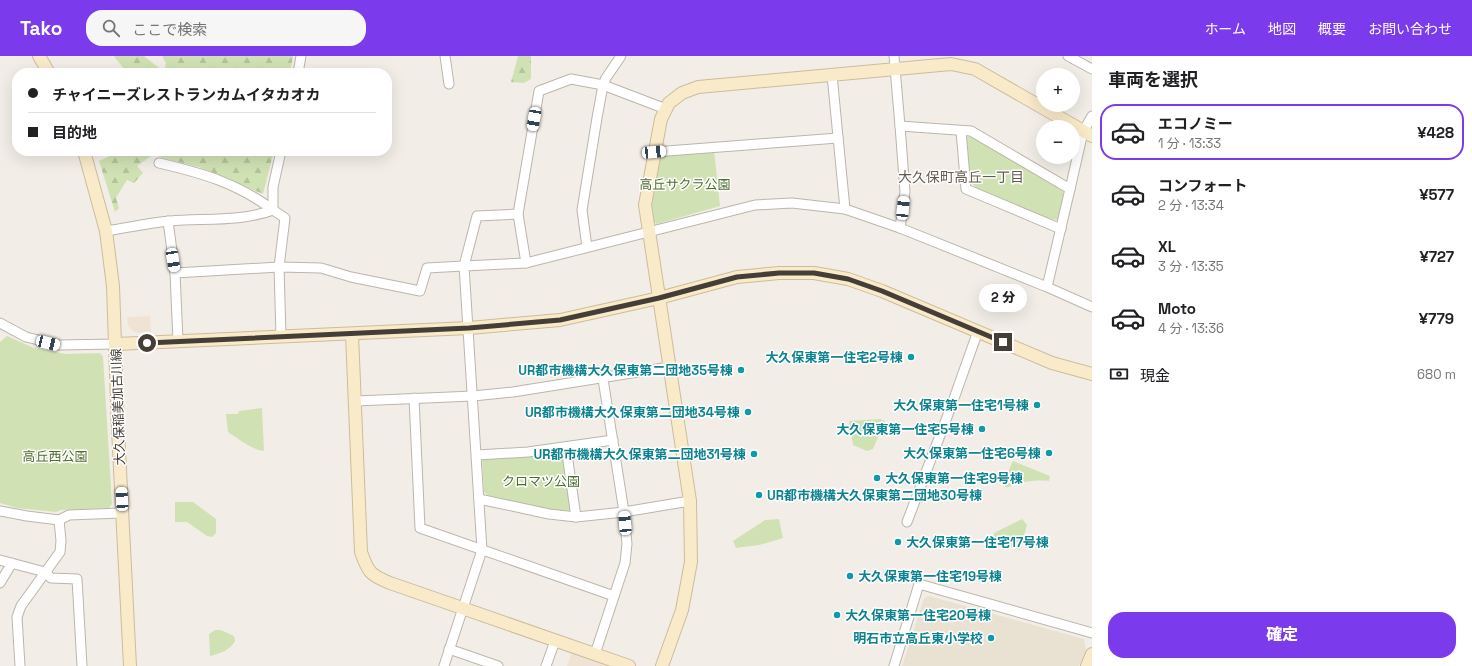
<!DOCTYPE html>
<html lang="ja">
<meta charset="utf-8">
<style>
body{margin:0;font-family:"Space Grotesk","Noto Sans JP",sans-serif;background:#f6f6f6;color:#202124;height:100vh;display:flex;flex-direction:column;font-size:15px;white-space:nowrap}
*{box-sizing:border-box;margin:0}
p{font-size:13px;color:#757577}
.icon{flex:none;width:22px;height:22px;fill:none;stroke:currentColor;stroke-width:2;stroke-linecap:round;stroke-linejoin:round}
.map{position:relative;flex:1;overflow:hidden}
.side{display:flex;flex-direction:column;background:#fff;width:380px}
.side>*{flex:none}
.hud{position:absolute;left:12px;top:12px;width:380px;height:88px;border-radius:16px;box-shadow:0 4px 16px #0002;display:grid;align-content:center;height:88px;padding:0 16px;background:#fff}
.fabs{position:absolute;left:1036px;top:12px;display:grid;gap:8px}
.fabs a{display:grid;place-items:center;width:44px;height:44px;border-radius:50%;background:#fff;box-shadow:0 4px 16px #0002;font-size:20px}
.end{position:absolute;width:18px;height:18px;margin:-9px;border:5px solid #443e37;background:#fff;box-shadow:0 0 0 2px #fff}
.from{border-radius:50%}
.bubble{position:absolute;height:28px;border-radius:14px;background:#fff;box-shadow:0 4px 16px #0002;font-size:13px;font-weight:800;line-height:28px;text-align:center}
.car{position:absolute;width:12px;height:24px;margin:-12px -6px;border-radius:5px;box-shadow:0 0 3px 1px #0007;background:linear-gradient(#fff 24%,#345 0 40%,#fff 0 76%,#345 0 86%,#fff 0)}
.hud b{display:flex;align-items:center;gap:14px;height:38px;font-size:15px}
.hud b+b{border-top:1px solid #e0e0e0}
.hud i{width:10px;height:10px;background:#202124}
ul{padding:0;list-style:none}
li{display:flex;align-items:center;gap:12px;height:56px;margin:0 8px 6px;padding:0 8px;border:2px solid transparent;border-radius:16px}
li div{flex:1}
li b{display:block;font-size:15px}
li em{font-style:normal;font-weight:800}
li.current{border-color:#7c3aed}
li>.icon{width:36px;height:36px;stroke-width:1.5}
h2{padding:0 16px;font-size:18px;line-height:48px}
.pay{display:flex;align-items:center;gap:10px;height:44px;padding:0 16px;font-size:15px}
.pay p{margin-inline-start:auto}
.action{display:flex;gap:8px;margin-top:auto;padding:8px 16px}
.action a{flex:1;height:46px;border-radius:16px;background:#7c3aed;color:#fff;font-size:16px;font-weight:800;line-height:46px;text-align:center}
header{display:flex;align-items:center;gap:24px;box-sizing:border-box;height:56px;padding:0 20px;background:#7c3aed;color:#fff}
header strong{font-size:19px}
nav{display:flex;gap:22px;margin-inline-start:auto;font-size:14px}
.search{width:280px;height:36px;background:#f6f6f6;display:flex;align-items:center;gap:10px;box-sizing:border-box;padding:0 14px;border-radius:16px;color:#757577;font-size:15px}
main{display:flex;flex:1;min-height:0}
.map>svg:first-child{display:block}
</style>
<header>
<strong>Tako</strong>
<div class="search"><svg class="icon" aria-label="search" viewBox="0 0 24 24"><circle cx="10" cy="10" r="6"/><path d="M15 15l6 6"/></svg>ここで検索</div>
<nav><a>ホーム</a><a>地図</a><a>概要</a><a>お問い合わせ</a></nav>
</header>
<main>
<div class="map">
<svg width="1092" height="610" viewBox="0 0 1092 610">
<defs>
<pattern id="forest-firs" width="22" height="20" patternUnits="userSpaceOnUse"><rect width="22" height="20" fill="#d0e2b4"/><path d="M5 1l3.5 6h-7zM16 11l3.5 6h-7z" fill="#b4c39b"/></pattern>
</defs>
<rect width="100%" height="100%" fill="#f2eee7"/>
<g fill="#f1e3d4">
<polygon points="150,260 151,276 135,277 128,270 127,261"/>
<polygon points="572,596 611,610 567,610"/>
</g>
<polygon fill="#e9e1d2" points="929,540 1084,583 1086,594 1079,610 902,610 924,542"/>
<g fill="#d0e2b4">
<path d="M972,80l90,52 2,8 -5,21 -2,3 -10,-2 -70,-29c-13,-12 -9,-35 -10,-52z"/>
<polygon points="714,94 720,150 657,168 653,165 650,146 658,102 661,99"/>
<polygon points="7,280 34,292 66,298 100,297 103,301 112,448 109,452 61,454 56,456 17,452 0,447 0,286"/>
<path d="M262,352l2,43c-12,-1 -25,-12 -36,-19l-2,-18h12l1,-3z"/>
<polygon points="880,363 885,365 873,393 867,395 853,389 849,365"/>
<polygon points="564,396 574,456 565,456 490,441 484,436 482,403"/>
<path d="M1013,405l37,15 -1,5c-9,-1 -17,0 -26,1 -6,1 -13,6 -18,5l3,-15z"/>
<polygon points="175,446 193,446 216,463 216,477 212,481 207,480 187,466 175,466"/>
<polygon points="779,463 783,482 759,489 736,492 733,485 765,464"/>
<polygon points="1022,463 1027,469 1020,494 993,486 994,477"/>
<path d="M215,574h6l13,6 1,5c-6,10 -14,12 -25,15l-1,-22z"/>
</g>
<g fill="url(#forest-firs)">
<polygon points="114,0 144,0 164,16 166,7 162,0 293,0 290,17 127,17"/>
<polygon points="518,0 531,0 531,23 524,27 511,26"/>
<polygon points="121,95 274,95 263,138 199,111 162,102 154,98 137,110 143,117 134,127 127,124 116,142 119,152 115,156 99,105"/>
</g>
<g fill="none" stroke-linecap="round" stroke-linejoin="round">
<g stroke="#bcb5ab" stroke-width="11">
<g id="street">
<polyline points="445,0 449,28"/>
<polyline points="894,0 900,70"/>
<polyline points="1068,0 1092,13"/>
<polyline points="298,17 301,0"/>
<polyline points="832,19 845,153"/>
<polyline points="961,75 966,133 1061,173"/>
<polyline points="654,96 838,82"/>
<path d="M159,107c43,10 78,20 114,47v-23l8,-36"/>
<polyline points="1070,133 1083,76 1092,60"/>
<polyline points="168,165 175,217 178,285"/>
<polyline points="900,172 905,136 900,70 971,75 1070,133 1047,231"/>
<path d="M106,175c21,-3 42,-8 64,-10 33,-3 71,1 103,-11l12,8 -6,49 2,69"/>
<polyline points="587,191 582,154 597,62 603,29 606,22 621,0"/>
<polyline points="526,207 518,158 539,35 571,23 603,29 666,53"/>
<polyline points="175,217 279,211 321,212 351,221 420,235 427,212 464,210 477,160 518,158"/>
<polyline points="0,267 26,281 59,289 116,288"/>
<polyline points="414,342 420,472 614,540"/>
<polyline points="356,345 473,340 513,336 669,311"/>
<polyline points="566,391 576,461"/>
<polyline points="477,399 528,396 613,384"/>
<polyline points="479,443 549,458 576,461 624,456 690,445"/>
<polyline points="0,455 27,460 59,464 69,459 122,457"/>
<polyline points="907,466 952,348 978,275"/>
<polyline points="0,504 45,516 51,522 77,523 82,610"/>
<polyline points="0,527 12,507"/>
<polyline points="449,593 498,610"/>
<polyline points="595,598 625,507 627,488 624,456 603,323"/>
<polyline points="20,610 17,561 21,550 60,496 61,485 59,464"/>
<polyline points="444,610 482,494 464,210 526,207 755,149 792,147 845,153 900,172 1047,231 1092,251"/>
<polyline points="546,610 555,585"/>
<polyline points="894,610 919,528 1092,577"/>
</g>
</g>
<g stroke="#cdbc9b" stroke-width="14">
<g id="secondary">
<polyline points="39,0 49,17"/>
<polyline points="84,95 106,175 113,230 118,374 130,610"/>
<path d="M352,278l9,218c7,20 9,23 29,31l239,83"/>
<polyline points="116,288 469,272 560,264 659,242 737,221 779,217 814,217 848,223 882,235 1052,307 1092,318"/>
<polyline points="662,610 682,554 691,506 690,445 645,149 661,63 669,47 682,37 698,31 951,8 975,13 1092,80"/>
<polyline points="1087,610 1092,598"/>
</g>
</g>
<use href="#street" stroke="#fff" stroke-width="9"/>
<use href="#secondary" stroke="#f9eaca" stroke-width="12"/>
</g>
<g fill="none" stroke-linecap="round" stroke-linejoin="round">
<polyline stroke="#443e37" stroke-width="5" points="147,287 469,272 560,264 659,242 737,221 779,217 814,217 848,223 882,235 1003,286"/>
</g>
<g fill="#0f9aa8" stroke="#fff" stroke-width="1.5">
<circle cx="911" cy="301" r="4"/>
<circle cx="741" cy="314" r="4"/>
<circle cx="1037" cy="349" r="4"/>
<circle cx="748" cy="356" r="4"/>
<circle cx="982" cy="373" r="4"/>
<circle cx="1049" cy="397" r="4"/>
<circle cx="754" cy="398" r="4"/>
<circle cx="877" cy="422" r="4"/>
<circle cx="759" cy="439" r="4"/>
<circle cx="898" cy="486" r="4"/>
<circle cx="850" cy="520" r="4"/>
<circle cx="837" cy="559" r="4"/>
<circle cx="991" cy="582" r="4"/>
</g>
<g text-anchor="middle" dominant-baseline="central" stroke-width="3" stroke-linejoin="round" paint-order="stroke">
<g font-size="13" fill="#4d6f30" stroke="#fff">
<text x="685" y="128">高丘サクラ公園</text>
<text x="55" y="400">高丘西公園</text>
<text x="541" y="425">クロマツ公園</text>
</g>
<g font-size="13" font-weight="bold" fill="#0d838f" stroke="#fff" text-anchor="end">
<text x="903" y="301">大久保東第一住宅2号棟</text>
<text x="733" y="314">UR都市機構大久保東第二団地35号棟</text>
<text x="1029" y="349">大久保東第一住宅1号棟</text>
<text x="740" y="356">UR都市機構大久保東第二団地34号棟</text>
<text x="974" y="373">大久保東第一住宅5号棟</text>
<text x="1041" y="397">大久保東第一住宅6号棟</text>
<text x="746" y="398">UR都市機構大久保東第二団地31号棟</text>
<text x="885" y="422" text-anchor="start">大久保東第一住宅9号棟</text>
<text x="767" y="439" text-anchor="start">UR都市機構大久保東第二団地30号棟</text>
<text x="906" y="486" text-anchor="start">大久保東第一住宅17号棟</text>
<text x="858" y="520" text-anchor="start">大久保東第一住宅19号棟</text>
<text x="845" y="559" text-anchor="start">大久保東第一住宅20号棟</text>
<text x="983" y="582">明石市立高丘東小学校</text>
</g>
<g font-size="13" fill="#443e37" stroke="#fff">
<text transform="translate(118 351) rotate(-92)">大久保稲美加古川線</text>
</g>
<g font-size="14" fill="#665b4f" stroke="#fff">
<text x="961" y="121">大久保町高丘一丁目</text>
</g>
</g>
</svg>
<div class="fabs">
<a>+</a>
<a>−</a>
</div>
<i class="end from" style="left:147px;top:287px"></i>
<i class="end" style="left:1003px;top:286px"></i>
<div class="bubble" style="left:979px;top:228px;width:48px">2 分</div>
<i class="car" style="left:534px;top:63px;rotate:190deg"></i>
<i class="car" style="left:654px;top:96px;rotate:85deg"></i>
<i class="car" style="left:903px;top:152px;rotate:6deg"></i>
<i class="car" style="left:173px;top:204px;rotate:171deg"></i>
<i class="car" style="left:48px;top:287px;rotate:104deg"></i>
<i class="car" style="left:122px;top:443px;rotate:357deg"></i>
<i class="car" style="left:625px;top:467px;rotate:355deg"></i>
<div class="hud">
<b><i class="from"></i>チャイニーズレストランカムイタカオカ</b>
<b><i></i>目的地</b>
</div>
</div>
<section class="side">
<h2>車両を選択</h2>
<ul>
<li class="current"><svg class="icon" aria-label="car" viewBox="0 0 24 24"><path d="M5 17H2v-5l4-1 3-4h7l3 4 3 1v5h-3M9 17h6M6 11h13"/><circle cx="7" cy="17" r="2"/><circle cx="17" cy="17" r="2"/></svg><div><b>エコノミー</b><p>1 分 · 13:33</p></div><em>¥428</em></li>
<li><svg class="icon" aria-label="car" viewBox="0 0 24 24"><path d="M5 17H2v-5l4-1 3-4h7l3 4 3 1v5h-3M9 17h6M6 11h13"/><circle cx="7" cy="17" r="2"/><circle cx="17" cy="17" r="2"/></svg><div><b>コンフォート</b><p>2 分 · 13:34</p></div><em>¥577</em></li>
<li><svg class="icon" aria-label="car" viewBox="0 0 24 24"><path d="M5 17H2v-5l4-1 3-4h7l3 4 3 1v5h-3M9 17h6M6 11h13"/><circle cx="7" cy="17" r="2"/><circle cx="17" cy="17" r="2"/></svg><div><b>XL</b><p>3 分 · 13:35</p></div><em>¥727</em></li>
<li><svg class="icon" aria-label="car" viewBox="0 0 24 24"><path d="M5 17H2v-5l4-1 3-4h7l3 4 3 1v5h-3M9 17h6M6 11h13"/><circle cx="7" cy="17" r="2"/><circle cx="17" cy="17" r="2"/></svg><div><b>Moto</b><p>4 分 · 13:36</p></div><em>¥779</em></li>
</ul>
<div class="pay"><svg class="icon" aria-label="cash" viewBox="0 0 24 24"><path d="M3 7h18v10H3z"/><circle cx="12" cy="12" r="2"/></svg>現金<p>680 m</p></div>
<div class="action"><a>確定</a></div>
</section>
</main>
